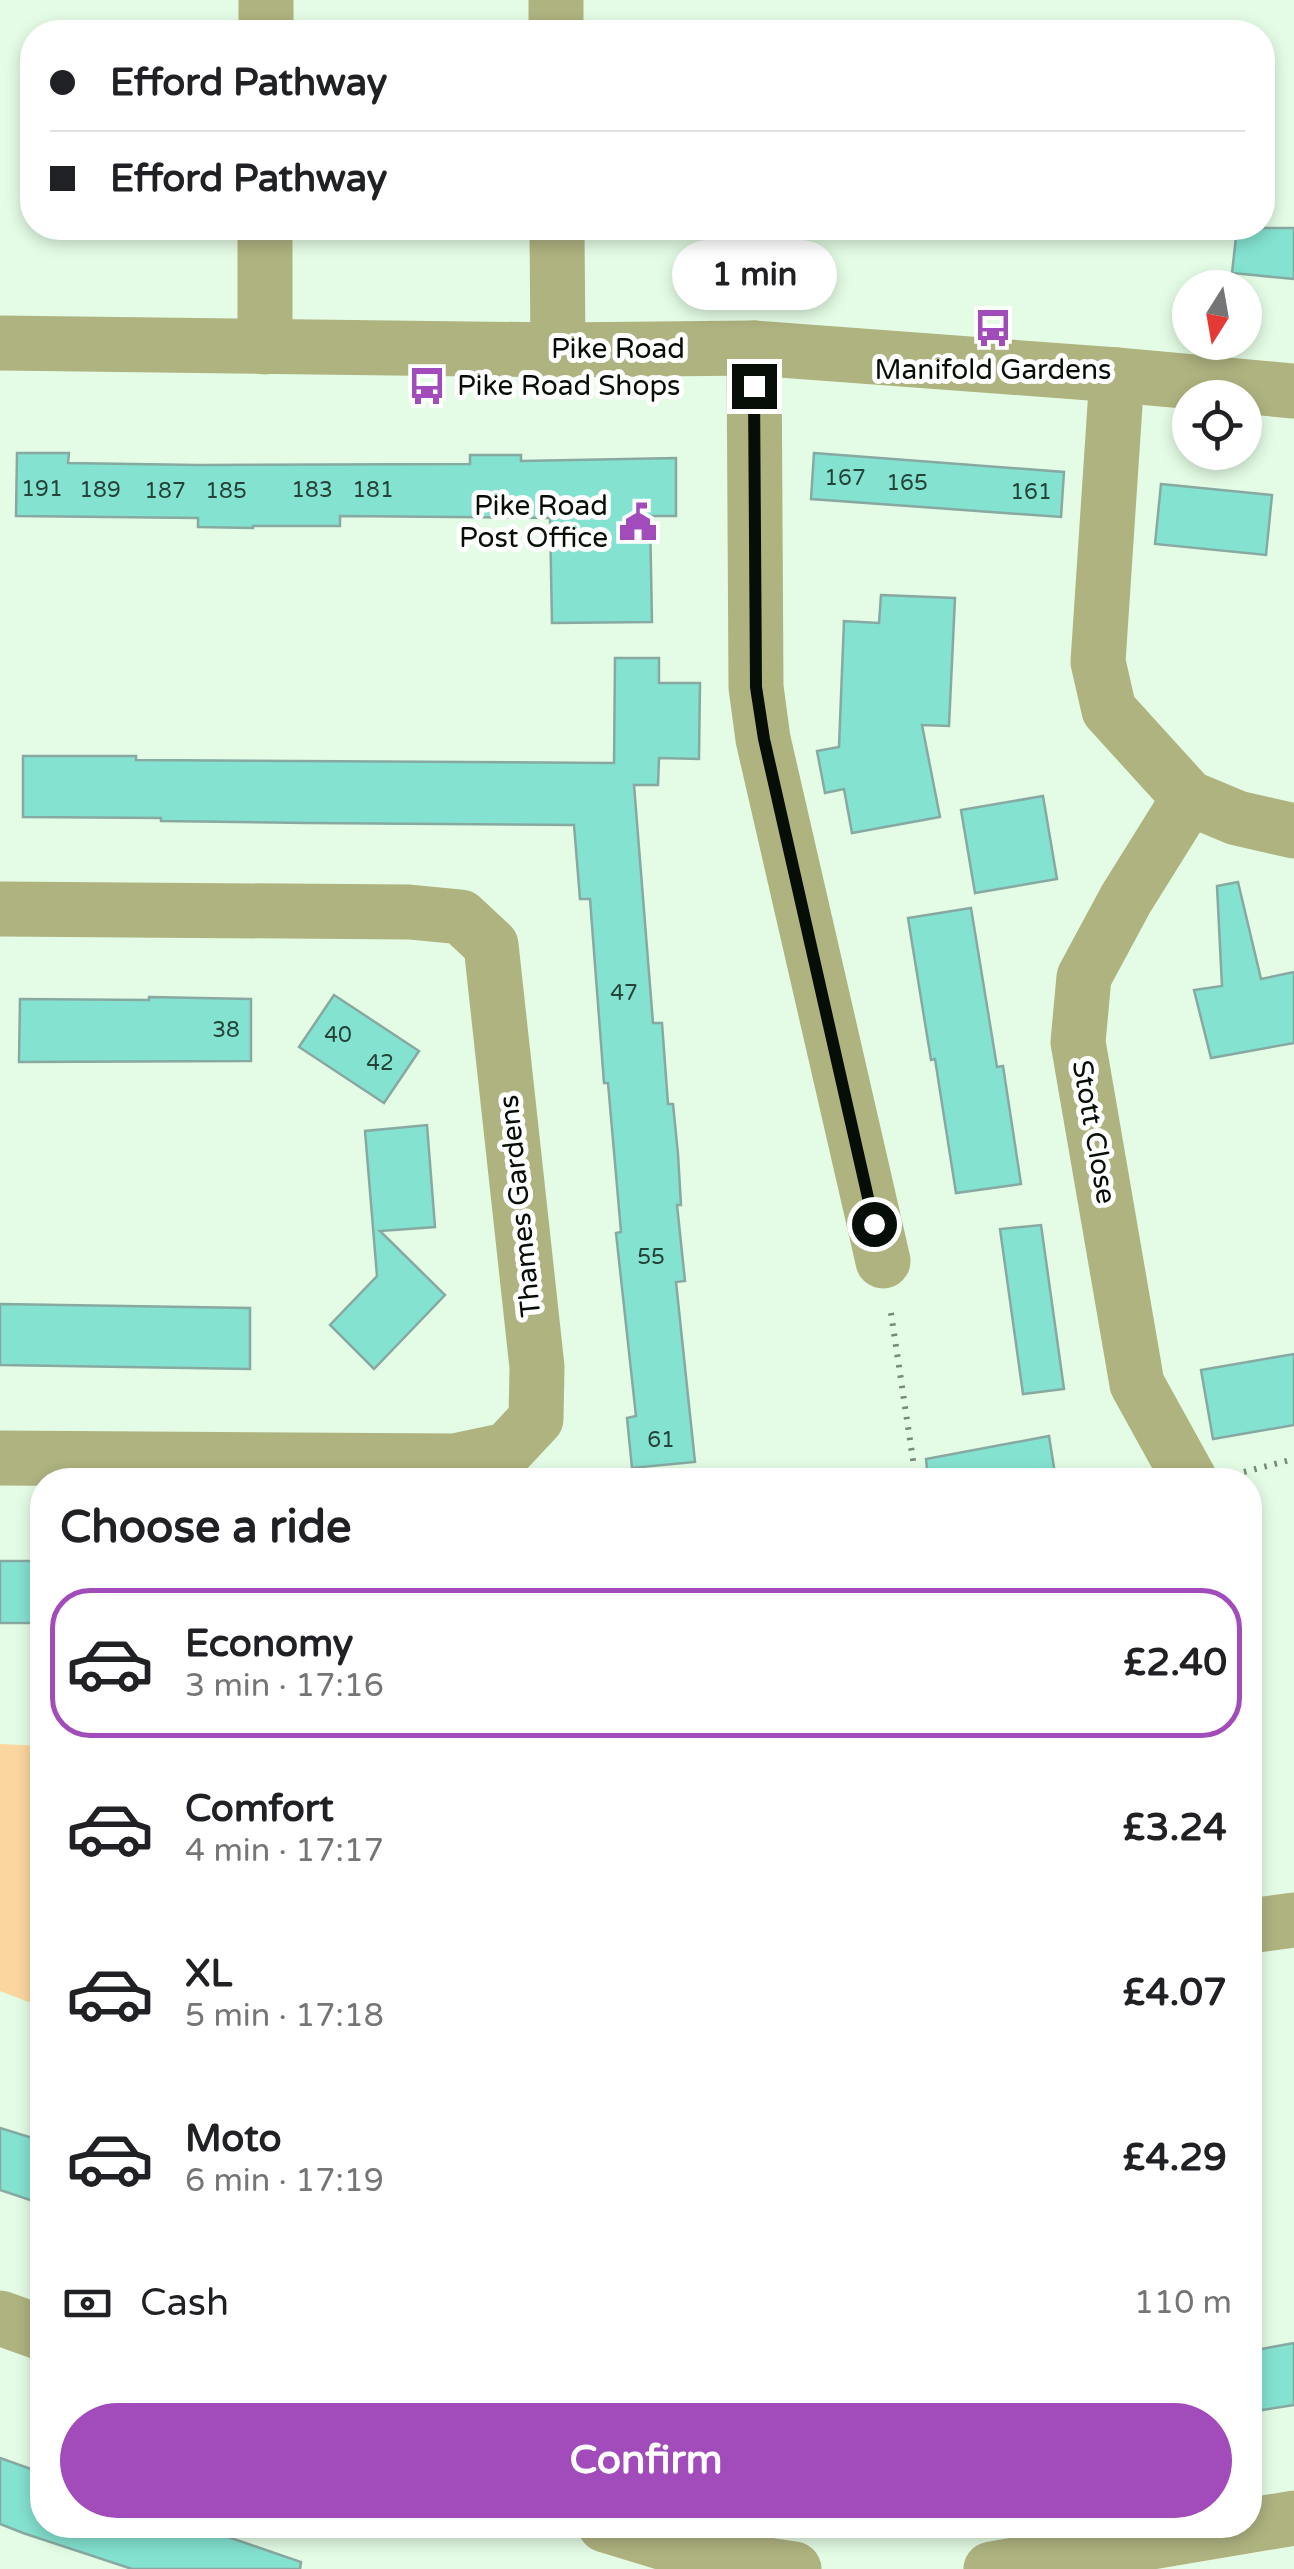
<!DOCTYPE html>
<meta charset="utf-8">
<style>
body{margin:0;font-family:"Varela Round",sans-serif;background:#f2f2f2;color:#202124;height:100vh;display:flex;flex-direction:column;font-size:38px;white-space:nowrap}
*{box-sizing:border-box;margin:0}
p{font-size:32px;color:#757577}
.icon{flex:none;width:55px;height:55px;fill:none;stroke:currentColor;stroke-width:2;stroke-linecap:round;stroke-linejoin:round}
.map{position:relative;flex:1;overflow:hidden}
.panel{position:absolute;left:30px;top:1468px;width:1232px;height:1070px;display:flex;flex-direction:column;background:#fff;border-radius:40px;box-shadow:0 5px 15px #0003}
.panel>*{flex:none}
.hud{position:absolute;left:20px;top:20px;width:1255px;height:220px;border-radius:40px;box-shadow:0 5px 15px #0003;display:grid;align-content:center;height:220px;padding:0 30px;background:#fff}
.needle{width:65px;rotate:191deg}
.fabs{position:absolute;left:1172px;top:270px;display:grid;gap:20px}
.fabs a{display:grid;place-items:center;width:90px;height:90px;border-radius:50%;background:#fff;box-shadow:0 5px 15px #0003;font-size:50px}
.end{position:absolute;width:45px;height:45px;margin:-22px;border:12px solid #060e07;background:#fff;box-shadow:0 0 0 5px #fff}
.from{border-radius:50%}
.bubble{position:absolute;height:70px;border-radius:35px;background:#fff;box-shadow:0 5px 15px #0003;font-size:32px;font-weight:800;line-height:70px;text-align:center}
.hud b{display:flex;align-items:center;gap:35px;height:95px;font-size:38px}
.hud b+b{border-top:2px solid #e0e0e0}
.hud i{width:25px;height:25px;background:#202124}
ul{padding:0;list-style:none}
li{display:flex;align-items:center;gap:30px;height:150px;margin:0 20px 15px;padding:0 10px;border:5px solid transparent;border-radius:40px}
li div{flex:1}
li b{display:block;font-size:38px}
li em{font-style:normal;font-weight:800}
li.on{border-color:#a14cba}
li>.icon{width:90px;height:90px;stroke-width:1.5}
h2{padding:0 30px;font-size:45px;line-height:120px}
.pay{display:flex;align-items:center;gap:25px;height:110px;padding:0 30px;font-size:38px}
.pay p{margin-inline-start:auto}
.primary-button{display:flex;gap:20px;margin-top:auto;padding:20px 30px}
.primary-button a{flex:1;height:115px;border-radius:60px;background:#a14cba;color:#fff;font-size:40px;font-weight:800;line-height:115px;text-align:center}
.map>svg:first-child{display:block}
</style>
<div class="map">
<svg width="1294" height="2569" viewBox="0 0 1294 2569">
<rect width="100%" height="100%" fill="#e4fce5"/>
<polygon fill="#fbd69f" points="0,1744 42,1746 42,2007 0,1991"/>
<g fill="#84e2d0" stroke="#87a9a2" stroke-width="2.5">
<polygon points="1237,228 1294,228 1294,279 1232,273"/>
<polygon points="17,453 69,453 68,463 198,465 470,464 470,455 521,455 521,461 676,458 676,516 650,516 652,622 552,623 550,518 340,516 340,526 253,526 253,528 198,527 198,518 16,516"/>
<polygon points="814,453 1064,472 1061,517 811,499"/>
<polygon points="1161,484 1272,495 1266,555 1155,544"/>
<polygon points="881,595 955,598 949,726 922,725 940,817 852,833 844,789 825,793 817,751 839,747 844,621 879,623"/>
<polygon points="615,658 659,658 659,683 700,683 699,759 659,758 658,785 634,785 653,1023 662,1023 668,1104 673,1104 678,1154 681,1205 677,1205 685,1281 676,1282 695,1462 632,1468 627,1418 636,1416 616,1233 621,1232 608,1083 604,1083 590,899 580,899 574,825 307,823 161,821 161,818 23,817 23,756 136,756 136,760 614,763"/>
<polygon points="1043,796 1057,879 975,893 961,810"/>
<polygon points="1238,882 1261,979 1294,972 1294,1043 1211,1058 1194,990 1222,986 1217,886"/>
<polygon points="971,908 997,1067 1003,1066 1021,1184 956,1193 935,1059 931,1060 908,918"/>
<polygon points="334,995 419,1051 384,1103 299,1047"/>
<polygon points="149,997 251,999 251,1061 19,1062 20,999 149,1000"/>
<polygon points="427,1125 435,1227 380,1231 445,1295 374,1369 330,1325 377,1276 365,1131"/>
<polygon points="1041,1225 1064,1389 1023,1394 1000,1229"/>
<polygon points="0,1304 250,1308 250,1369 0,1365"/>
<polygon points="1294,1354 1294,1425 1213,1439 1201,1370"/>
<polygon points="1049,1436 1056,1480 928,1480 926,1459"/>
<rect x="0" y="1561" width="42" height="62"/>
<polygon points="0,2128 42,2141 42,2204 0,2190"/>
<polygon points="1294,2343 1294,2405 1250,2412 1250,2351"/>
<polygon points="0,2458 42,2473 42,2525 193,2525 301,2562 300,2569 132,2569 23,2533 0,2524"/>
</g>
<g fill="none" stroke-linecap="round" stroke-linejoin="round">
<g stroke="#788879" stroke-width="6" stroke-dasharray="2.5 8" stroke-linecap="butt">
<polyline points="891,1313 916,1480"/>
<polyline points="1244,1472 1294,1459"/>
</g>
<g stroke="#afb380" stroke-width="55">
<polyline points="556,0 556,32"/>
<polyline points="266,32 266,0"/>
<polyline points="557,228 558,350"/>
<polyline points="0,343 558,350 754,348 1117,375 1294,391"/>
<polyline points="265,347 265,228"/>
<polyline points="754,348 756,687 763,739 883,1261"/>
<polyline points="1117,375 1098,662 1109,710 1189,798 1237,818 1294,831"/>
<polyline points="1189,798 1126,899 1084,977 1078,1042 1137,1384 1190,1480"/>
<polyline points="0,909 409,912 461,917 491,945 537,1367 536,1419 507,1450 455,1461 0,1458"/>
<polyline points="1250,1926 1294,1920"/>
<polyline points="0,2318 42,2333"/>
<polyline points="605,2525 707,2556 794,2569"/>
<polyline points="991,2569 1294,2518"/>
</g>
</g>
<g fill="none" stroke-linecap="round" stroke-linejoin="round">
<polyline stroke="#060e07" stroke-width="12" points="754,386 756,687 764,739 874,1224"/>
</g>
<defs>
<g id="bus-bare" transform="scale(3)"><path d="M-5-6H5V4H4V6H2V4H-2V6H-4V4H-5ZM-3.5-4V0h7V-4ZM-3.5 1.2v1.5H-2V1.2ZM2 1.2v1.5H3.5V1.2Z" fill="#a14cba" stroke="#fff" stroke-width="2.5" paint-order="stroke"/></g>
<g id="civic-bare" transform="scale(3)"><path d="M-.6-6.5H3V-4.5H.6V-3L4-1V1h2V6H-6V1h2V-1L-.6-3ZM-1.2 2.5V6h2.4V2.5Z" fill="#a14cba" stroke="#fff" stroke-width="2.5" paint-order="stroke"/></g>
</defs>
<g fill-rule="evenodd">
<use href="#bus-bare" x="993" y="328"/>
<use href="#bus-bare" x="427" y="386"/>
<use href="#civic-bare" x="638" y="522"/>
</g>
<g text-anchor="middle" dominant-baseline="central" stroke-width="10" stroke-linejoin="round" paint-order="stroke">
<g font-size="22" fill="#264339">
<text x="845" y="478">167</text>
<text x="907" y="483">165</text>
<text x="42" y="489">191</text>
<text x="100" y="490">189</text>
<text x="312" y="490">183</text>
<text x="373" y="490">181</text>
<text x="165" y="491">187</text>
<text x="226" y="491">185</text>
<text x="1031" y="492">161</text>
<text x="624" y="993">47</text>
<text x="226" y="1030">38</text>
<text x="338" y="1035">40</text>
<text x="380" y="1063">42</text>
<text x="651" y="1257">55</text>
<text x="661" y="1440">61</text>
</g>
<g font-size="28" fill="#060e07" stroke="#fff">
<text x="618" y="349">Pike Road</text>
<text transform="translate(1094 1132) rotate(80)">Stott Close</text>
<text transform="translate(520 1206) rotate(-96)">Thames Gardens</text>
</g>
<g font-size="28" fill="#060e07" stroke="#fff">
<text x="993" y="370">Manifold Gardens</text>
<text x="457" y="386" text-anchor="start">Pike Road Shops</text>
<text x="608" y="506" text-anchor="end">Pike Road<tspan x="608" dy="32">Post Office</tspan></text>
</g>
</g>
</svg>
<div class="fabs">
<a><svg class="needle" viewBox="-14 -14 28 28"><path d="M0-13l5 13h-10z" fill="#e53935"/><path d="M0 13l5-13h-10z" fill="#757577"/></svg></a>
<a><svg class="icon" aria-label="locate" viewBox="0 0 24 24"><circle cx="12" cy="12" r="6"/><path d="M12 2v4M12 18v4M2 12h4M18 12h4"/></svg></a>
</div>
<i class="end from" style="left:874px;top:1224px"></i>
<i class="end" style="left:754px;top:386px"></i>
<div class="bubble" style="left:672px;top:240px;width:165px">1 min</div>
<div class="hud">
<b><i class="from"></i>Efford Pathway</b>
<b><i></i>Efford Pathway</b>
</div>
<section class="panel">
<h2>Choose a ride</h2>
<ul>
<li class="on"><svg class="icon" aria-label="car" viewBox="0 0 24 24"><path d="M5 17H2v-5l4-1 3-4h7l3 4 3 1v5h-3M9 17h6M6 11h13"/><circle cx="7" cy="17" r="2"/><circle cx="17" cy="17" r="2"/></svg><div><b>Economy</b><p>3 min · 17:16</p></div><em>£2.40</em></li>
<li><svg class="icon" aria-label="car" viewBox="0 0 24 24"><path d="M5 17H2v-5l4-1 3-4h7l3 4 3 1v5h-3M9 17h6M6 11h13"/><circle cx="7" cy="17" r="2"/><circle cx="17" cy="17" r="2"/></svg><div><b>Comfort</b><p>4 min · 17:17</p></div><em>£3.24</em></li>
<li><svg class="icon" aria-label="car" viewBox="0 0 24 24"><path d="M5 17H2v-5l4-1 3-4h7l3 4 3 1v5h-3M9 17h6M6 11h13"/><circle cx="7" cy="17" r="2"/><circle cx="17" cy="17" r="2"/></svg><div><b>XL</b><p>5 min · 17:18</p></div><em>£4.07</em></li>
<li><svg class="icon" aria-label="car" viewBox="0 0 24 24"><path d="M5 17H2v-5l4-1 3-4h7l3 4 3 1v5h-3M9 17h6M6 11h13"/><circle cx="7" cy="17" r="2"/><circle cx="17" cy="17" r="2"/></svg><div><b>Moto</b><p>6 min · 17:19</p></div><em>£4.29</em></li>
</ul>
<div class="pay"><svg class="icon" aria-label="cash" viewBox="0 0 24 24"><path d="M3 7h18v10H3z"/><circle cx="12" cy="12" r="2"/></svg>Cash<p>110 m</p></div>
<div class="primary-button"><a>Confirm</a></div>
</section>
</div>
